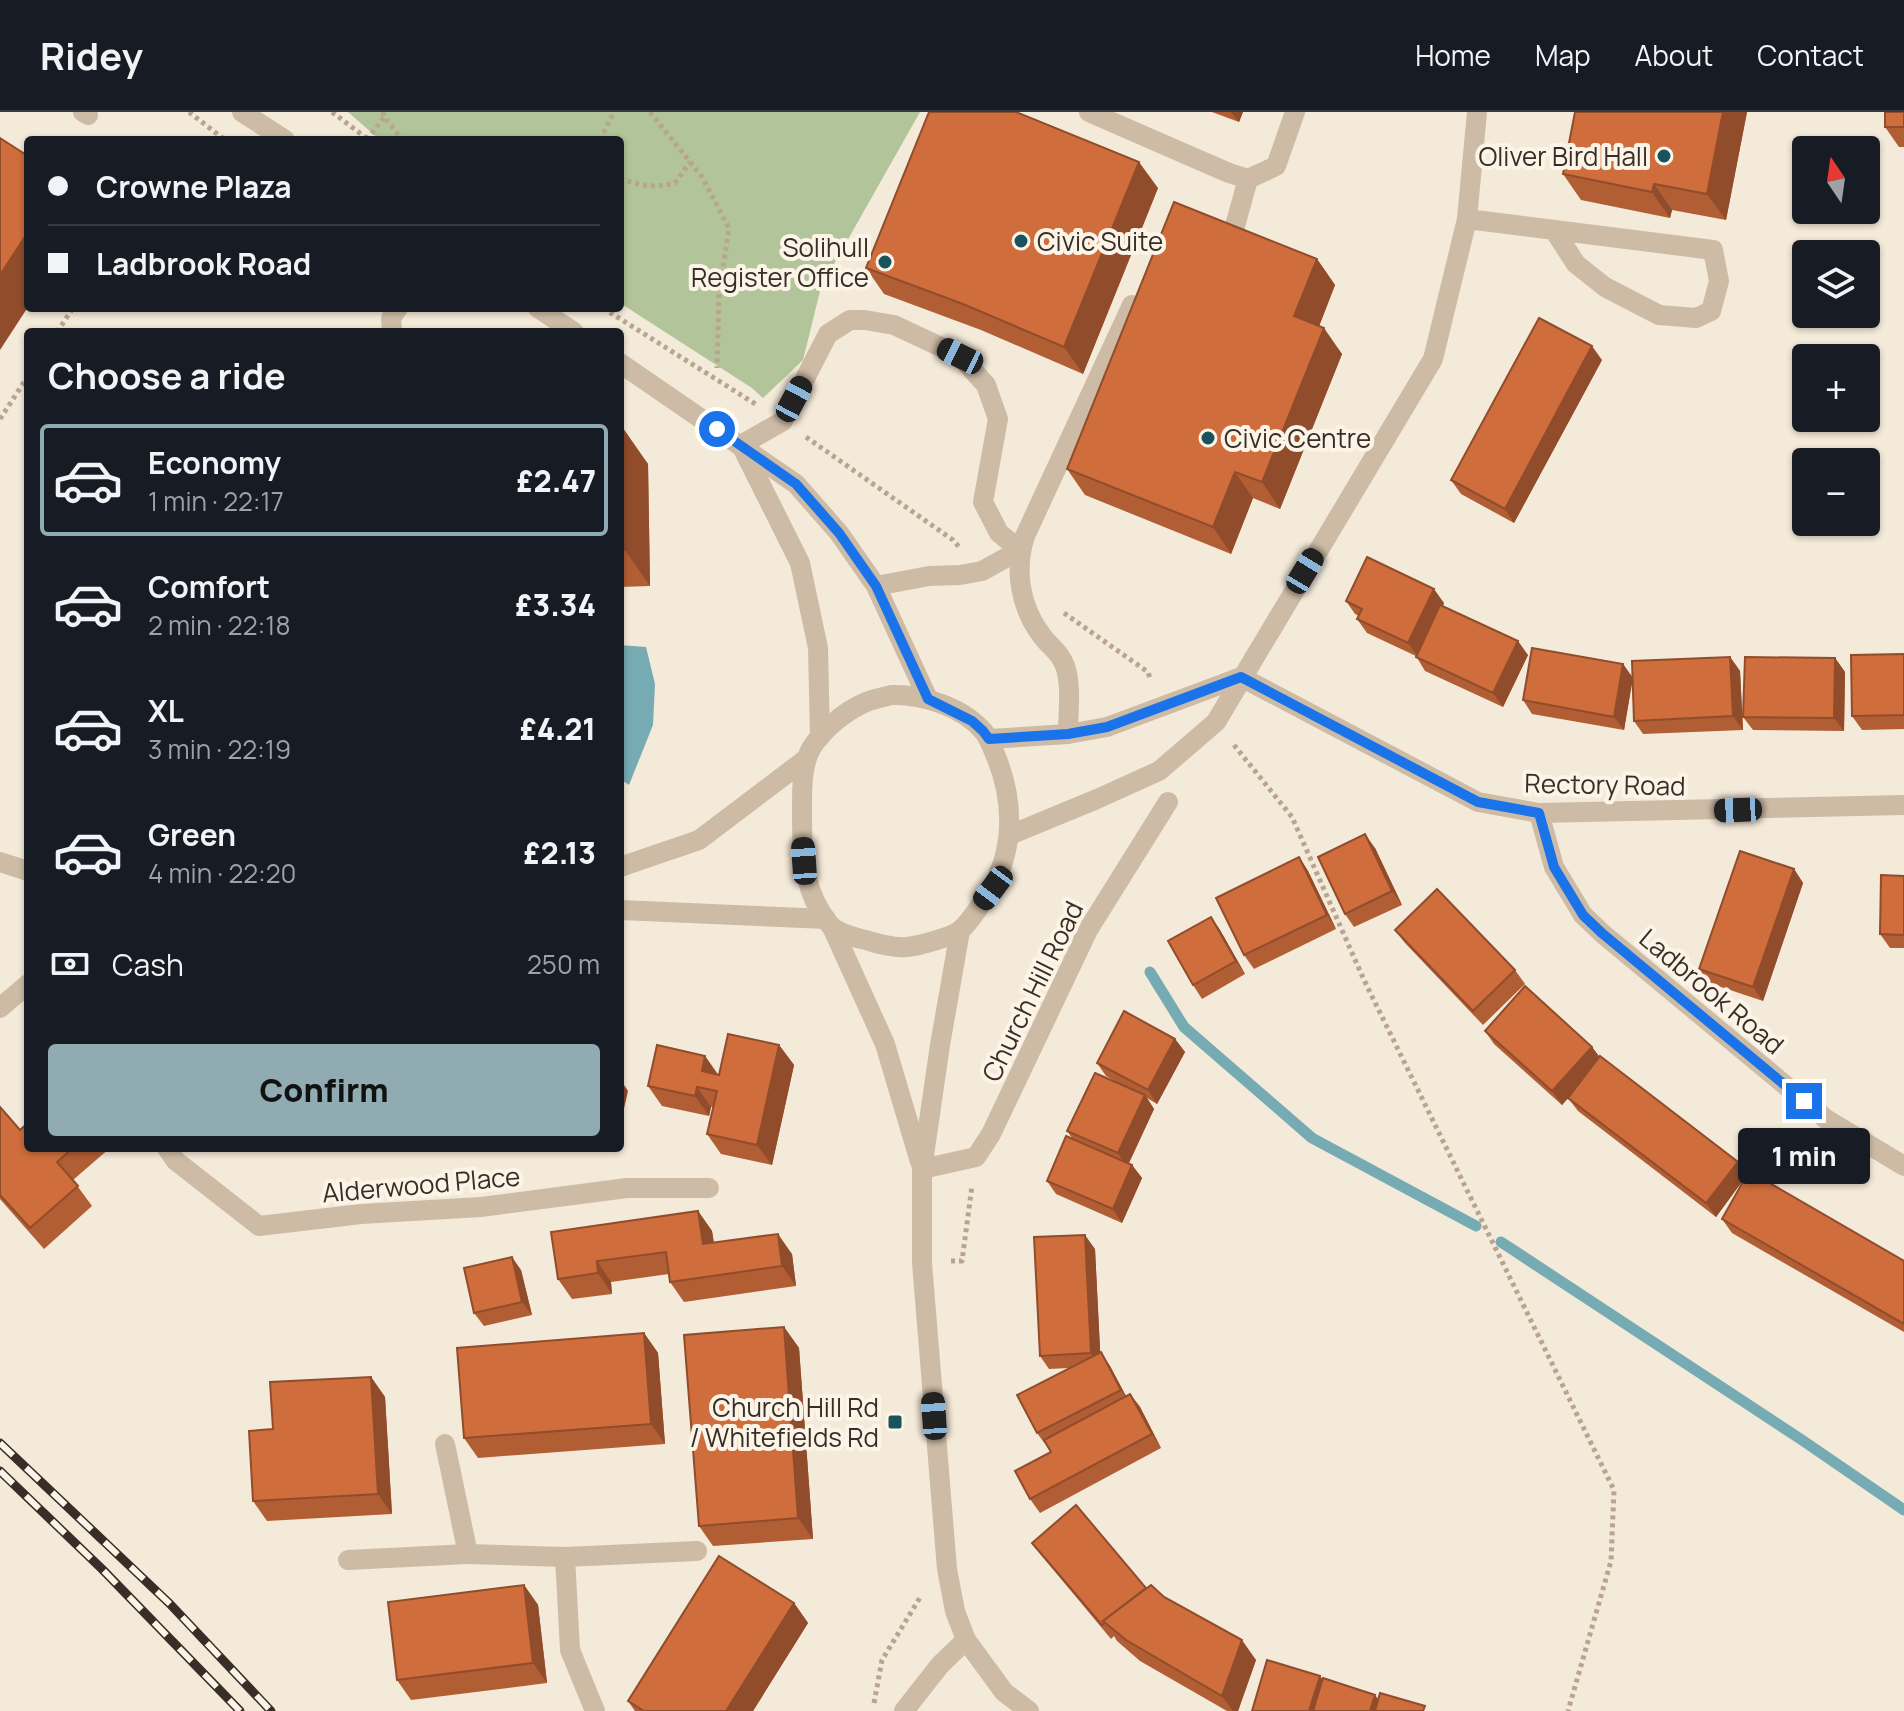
<!DOCTYPE html>
<meta charset="utf-8">
<style>
body{margin:0;font-family:Manrope,sans-serif;background:#242831;color:#f1f3f6;height:100vh;display:flex;flex-direction:column;font-size:30px;white-space:nowrap}
*{box-sizing:border-box;margin:0}
p{font-size:26px;color:#9ea1a6}
.icon{flex:none;width:44px;height:44px;fill:none;stroke:currentColor;stroke-width:2;stroke-linecap:round;stroke-linejoin:round}
.map{position:relative;flex:1;overflow:hidden}
.drawer{position:absolute;left:24px;top:216px;width:600px;height:824px;display:flex;flex-direction:column;background:#171b24;border-radius:8px;box-shadow:0 2px 6px #0004}
.drawer>*{flex:none}
.top-card{position:absolute;left:24px;top:24px;width:600px;height:176px;border-radius:8px;box-shadow:0 2px 6px #0004;display:grid;align-content:center;height:176px;padding:0 24px;background:#171b24}
.needle{width:52px;rotate:347deg}
.controls{position:absolute;left:1792px;top:24px;display:grid;gap:16px}
.controls a{display:grid;place-items:center;width:88px;height:88px;border-radius:8px;background:#171b24;box-shadow:0 2px 6px #0004;font-size:40px}
.end{position:absolute;width:36px;height:36px;margin:-18px;border:10px solid #1a73e8;background:#fff;box-shadow:0 0 0 4px #fff}
.from{border-radius:50%}
.bubble{position:absolute;height:56px;border-radius:8px;background:#171b24;box-shadow:0 2px 6px #0004;font-size:26px;font-weight:800;line-height:56px;text-align:center}
.car{position:absolute;width:24px;height:48px;margin:-24px -12px;border-radius:10px;box-shadow:0 0 6px 2px #0007;background:linear-gradient(#222 24%,#8ab4d8 0 40%,#222 0 76%,#8ab4d8 0 86%,#222 0)}
.top-card b{display:flex;align-items:center;gap:28px;height:76px;font-size:30px}
.top-card b+b{border-top:2px solid #363941}
.top-card i{width:20px;height:20px;background:#f1f3f6}
ul{padding:0;list-style:none}
li{display:flex;align-items:center;gap:24px;height:112px;margin:0 16px 12px;padding:0 8px;border:4px solid transparent;border-radius:8px}
li div{flex:1}
li b{display:block;font-size:30px}
li em{font-style:normal;font-weight:800}
li.selected{border-color:#90abb1}
li>.icon{width:72px;height:72px;stroke-width:1.5}
h2{padding:0 24px;font-size:36px;line-height:96px}
.pay{display:flex;align-items:center;gap:20px;height:88px;padding:0 24px;font-size:30px}
.pay p{margin-inline-start:auto}
.action{display:flex;gap:16px;margin-top:auto;padding:16px 24px}
.action a{flex:1;height:92px;border-radius:8px;background:#90abb1;color:#111;font-size:32px;font-weight:800;line-height:92px;text-align:center}
header{display:flex;align-items:center;gap:48px;box-sizing:border-box;height:112px;padding:0 40px;background:#171b24;border-bottom:2px solid #363941}
header strong{font-size:38px}
nav{display:flex;gap:44px;margin-inline-start:auto;font-size:28px}
.map>svg:first-child{display:block}
</style>
<header>
<strong>Ridey</strong>
<nav><a>Home</a><a>Map</a><a>About</a><a>Contact</a></nav>
</header>
<div class="map">
<svg width="1904" height="1599" viewBox="0 0 1904 1599">
<rect width="100%" height="100%" fill="#f4eada"/>
<polygon fill="#b2c499" points="348,0 920,0 821,175 803,248 763,286 752,276 620,191 620,28 380,28"/>
<polygon fill="#77abb3" points="620,533 646,535 655,572 653,613 629,673 620,667"/>
<g fill="none" stroke-linecap="round" stroke-linejoin="round">
<g stroke="#77abb3" stroke-width="11">
<polyline points="1150,860 1184,915 1312,1026 1476,1114"/>
<polyline points="1501,1130 1802,1328 1904,1398"/>
</g>
<g stroke="#b9a58f" stroke-width="5" stroke-dasharray="4 4" stroke-linecap="butt">
<polyline points="189,0 225,28"/>
<polyline points="332,0 369,28"/>
<polyline points="383,0 384,5 403,28"/>
<polyline points="650,0 702,65 729,116 719,182 717,256"/>
<polyline points="367,28 384,5"/>
<polyline points="600,28 614,0"/>
<path d="M620,66c19,8 35,10 55,5l15,-21"/>
<polyline points="603,196 757,293"/>
<polyline points="57,220 73,196"/>
<polyline points="0,307 28,264"/>
<polyline points="806,325 953,428 960,436"/>
<polyline points="1064,501 1148,560 1150,567"/>
<polyline points="1234,633 1292,705 1364,868 1614,1378 1611,1449 1568,1599"/>
<polyline points="951,1149 962,1149 972,1074"/>
<polyline points="874,1591 882,1548 921,1484"/>
</g>
<g stroke="#cdbba5" stroke-width="20">
<polyline points="83,0 88,3"/>
<polyline points="242,0 285,28"/>
<polyline points="1089,0 1229,61 1248,67 1276,54 1295,0"/>
<polyline points="1467,107 1713,138 1719,169 1711,199 1696,206 1659,203 1605,175 1576,152 1554,118"/>
<polyline points="1230,132 1248,67"/>
<polyline points="538,196 574,220"/>
<polyline points="392,220 391,206 398,196"/>
<polyline points="620,251 796,372 839,421 876,474 928,587"/>
<polyline points="741,333 783,309 828,222 850,208 865,208 894,213 960,244 986,273 998,307 983,390 999,421 1020,438 982,459 960,463 929,464 876,474"/>
<polyline points="743,337 800,451 818,536 820,625"/>
<polyline points="1241,565 1478,690 1539,701 1904,693"/>
<path d="M891,583c31,-1 72,12 93,37 6,8 9,18 13,27 19,49 17,101 -15,144 -6,8 -14,22 -23,28 -8,6 -41,15 -52,16 -13,1 -29,-3 -41,-7 -11,-2 -26,-7 -34,-13 -4,-4 -8,-10 -11,-15 -19,-29 -19,-66 -19,-99 0,-20 -1,-48 10,-66 10,-16 32,-35 50,-43 9,-5 19,-6 29,-9z"/>
<path d="M1068,622c0,-21 4,-48 -3,-68 -5,-14 -15,-19 -23,-30 -22,-29 -28,-66 -17,-100l107,-231 24,13"/>
<polyline points="989,627 1068,622 1107,615 1241,565"/>
<polyline points="1539,701 1554,755 1583,803 1603,822 1826,1007 1904,1054"/>
<polyline points="1010,723 1097,687 1159,659 1216,610 1433,247 1467,107 1477,0"/>
<polyline points="0,750 28,759"/>
<polyline points="620,755 699,728 806,647"/>
<polyline points="620,798 826,807"/>
<polyline points="832,815 885,932 920,1050"/>
<polyline points="960,819 940,933 922,1057 922,1151 947,1457 955,1499 966,1528 1004,1580 1029,1599"/>
<polyline points="0,896 28,872"/>
<polyline points="167,1036 176,1049 259,1114 361,1102 481,1095 627,1076 709,1076"/>
<polyline points="922,1057 976,1045 991,1022 1088,818 1168,690"/>
<polyline points="445,1332 468,1442 565,1445 697,1439"/>
<polyline points="565,1445 570,1538 595,1599"/>
<polyline points="348,1448 468,1442"/>
<polyline points="904,1599 940,1553 966,1528"/>
</g>
<g stroke="#382e27" stroke-width="9">
<g id="rail">
<polyline points="0,1331 170,1492 271,1599"/>
<polyline points="0,1359 102,1457 240,1599"/>
</g>
</g>
<use href="#rail" stroke="#fbf4e7" stroke-width="6" stroke-dasharray="18" stroke-linecap="butt"/>
</g>
<g fill="#b25e34">
<polygon points="1212,0 1243,0 1239,10"/>
<polygon points="1747,0 1726,108 1672,98 1670,106 1581,88 1563,62"/>
<polygon points="1904,0 1904,35 1899,35 1885,15"/>
<polygon points="1158,76 1083,262 981,218 884,182 866,156"/>
<polygon points="1317,147 1335,173 1319,214 1342,242 1280,397 1253,386 1231,442 1085,383 1067,357"/>
<polygon points="1602,248 1514,411 1461,382 1451,368"/>
<polygon points="620,316 648,352 650,474 620,475"/>
<polygon points="1346,489 1444,491 1443,494 1528,543 1503,595 1425,559 1416,544 1367,521 1357,507 1359,504 1355,502"/>
<polygon points="1904,542 1904,617 1862,618 1852,604"/>
<polygon points="1730,545 1740,559 1743,618 1643,622 1634,609 1632,569 1624,618 1532,602 1523,588 1623,552 1632,565"/>
<polygon points="1835,546 1845,560 1844,619 1753,618 1743,605"/>
<polygon points="1375,736 1402,793 1354,815 1345,802"/>
<polygon points="1299,745 1308,759 1336,817 1254,857 1244,843"/>
<polygon points="1794,757 1803,771 1763,889 1709,871 1699,857"/>
<polygon points="1904,764 1904,836 1890,836 1880,822"/>
<polygon points="1211,805 1220,818 1245,862 1202,887 1193,873"/>
<polygon points="1395,818 1515,858 1525,872 1483,913 1405,831"/>
<polygon points="1485,919 1592,935 1599,945 1738,1050 1747,1063 1904,1149 1904,1220 1732,1121 1722,1107 1746,1064 1716,1105 1578,999 1568,986 1562,993 1494,932"/>
<polygon points="1175,927 1185,940 1157,992 1147,986 1154,997 1129,1051 1132,1053 1142,1066 1122,1111 1056,1082 1047,1069 1072,1026 1067,1019 1120,972 1106,964 1097,951"/>
<polygon points="779,933 794,953 772,1053 721,1042 707,1022 713,995 711,995 709,1004 662,994 648,974 705,944 718,963"/>
<polygon points="0,995 28,1036 110,1036 73,1068 92,1094 44,1137 0,1087"/>
<polygon points="698,1099 712,1119 714,1131 792,1142 796,1174 684,1190 670,1170 669,1162 611,1170 612,1182 572,1187 558,1167"/>
<polygon points="1095,1137 1100,1240 1110,1254 1126,1284 1130,1282 1140,1295 1161,1336 1040,1401 1030,1387 1051,1340 1037,1321 1069,1256 1049,1257 1040,1244"/>
<polygon points="521,1158 532,1203 484,1214 474,1201"/>
<polygon points="784,1215 799,1236 813,1427 713,1434 699,1414"/>
<polygon points="644,1221 658,1241 665,1332 478,1346 464,1326"/>
<polygon points="371,1265 385,1285 392,1402 267,1409 253,1389 273,1317"/>
<polygon points="1032,1431 1164,1485 1256,1548 1238,1599 1227,1599 1140,1549 1117,1529 1114,1524 1111,1527 1042,1444"/>
<polygon points="524,1473 538,1493 547,1571 411,1588 397,1568"/>
<polygon points="794,1491 808,1511 753,1599 635,1599 628,1589"/>
</g>
<g fill="#914c2b">
<polygon points="1231,0 1243,0 1239,10"/>
<polygon points="1723,0 1747,0 1726,108 1707,82"/>
<polygon points="1139,50 1158,76 1083,262 1064,235"/>
<polygon points="1654,72 1672,98 1670,106 1652,80"/>
<polygon points="28,120 28,195 0,238 0,163"/>
<polygon points="1317,147 1335,173 1313,230 1294,204"/>
<polygon points="1324,216 1342,242 1280,397 1262,370"/>
<polygon points="1592,234 1602,248 1514,411 1505,397"/>
<polygon points="623,316 648,352 650,474 625,438"/>
<polygon points="1235,360 1253,386 1231,442 1213,415"/>
<polygon points="1434,477 1444,491 1418,545 1408,531"/>
<polygon points="1518,529 1528,543 1503,595 1493,581"/>
<polygon points="1730,545 1740,559 1743,618 1733,604"/>
<polygon points="1835,546 1845,560 1844,619 1834,606"/>
<polygon points="1623,552 1633,566 1624,618 1614,605"/>
<polygon points="1365,722 1375,736 1402,793 1392,779"/>
<polygon points="1299,745 1308,759 1336,817 1327,803"/>
<polygon points="1794,757 1803,771 1763,889 1753,875"/>
<polygon points="1211,805 1220,818 1245,862 1236,849"/>
<polygon points="1175,927 1185,940 1157,992 1148,978"/>
<polygon points="779,933 794,953 772,1053 757,1033"/>
<polygon points="1592,935 1602,948 1562,993 1552,979"/>
<polygon points="705,944 719,964 716,980 702,959"/>
<polygon points="620,967 628,979 620,1014"/>
<polygon points="697,975 711,995 709,1004 695,984"/>
<polygon points="1145,983 1154,997 1127,1055 1118,1041"/>
<polygon points="1738,1050 1747,1063 1716,1105 1706,1091"/>
<polygon points="1132,1053 1142,1066 1122,1111 1113,1097"/>
<polygon points="698,1099 712,1119 717,1152 703,1132"/>
<polygon points="778,1122 792,1142 796,1174 782,1154"/>
<polygon points="1085,1123 1095,1137 1101,1255 1091,1241"/>
<polygon points="512,1145 521,1158 532,1203 522,1190"/>
<polygon points="597,1149 611,1170 612,1182 598,1161"/>
<polygon points="784,1215 799,1236 813,1427 798,1406"/>
<polygon points="644,1221 658,1241 665,1332 651,1312"/>
<polygon points="1101,1240 1110,1254 1130,1292 1121,1278"/>
<polygon points="371,1265 385,1285 392,1402 378,1382"/>
<polygon points="1130,1282 1140,1295 1161,1336 1152,1322"/>
<polygon points="524,1473 538,1493 547,1571 533,1551"/>
<polygon points="794,1491 808,1511 753,1599 726,1599"/>
<polygon points="1242,1528 1256,1548 1238,1599 1233,1599 1222,1584"/>
<polygon points="1320,1564 1330,1577 1323,1599 1309,1599"/>
<polygon points="1375,1583 1385,1596 1384,1599 1370,1599"/>
</g>
<g fill="#cf6d3d" stroke="#914c2b" stroke-width="2">
<polygon points="929,0 1016,0 1139,50 1064,235 963,192 866,156"/>
<polygon points="1575,0 1723,0 1707,82 1654,72 1652,80 1563,62"/>
<rect x="1885" y="0" width="19" height="15"/>
<polygon points="0,26 28,44 28,120 0,163"/>
<polygon points="1174,90 1317,147 1294,204 1324,216 1262,370 1235,360 1213,415 1067,357"/>
<polygon points="1539,206 1592,234 1505,397 1451,368"/>
<polygon points="620,316 623,316 625,438 620,438"/>
<polygon points="1367,445 1434,477 1408,531 1357,507 1362,497 1346,489"/>
<polygon points="1440,493 1518,529 1493,581 1416,545"/>
<polygon points="1532,536 1623,552 1614,605 1523,588"/>
<polygon points="1904,542 1904,603 1852,604 1851,543"/>
<polygon points="1730,545 1733,604 1634,609 1632,549"/>
<polygon points="1745,545 1835,546 1834,606 1743,605"/>
<polygon points="1365,722 1392,779 1345,802 1318,745"/>
<polygon points="1740,739 1794,757 1753,875 1699,857"/>
<polygon points="1299,745 1327,803 1244,843 1216,786"/>
<polygon points="1881,763 1904,764 1904,823 1880,822"/>
<polygon points="1437,777 1515,858 1473,899 1395,818"/>
<polygon points="1211,805 1236,849 1193,873 1168,829"/>
<polygon points="1525,874 1592,935 1552,979 1485,919"/>
<polygon points="1124,899 1175,927 1148,978 1097,951"/>
<polygon points="728,922 779,933 757,1033 707,1022 717,979 697,975 695,984 648,974 657,933 705,944 702,959 719,963"/>
<polygon points="1600,944 1738,1050 1706,1091 1568,986"/>
<polygon points="1095,961 1145,983 1118,1041 1067,1019"/>
<polygon points="0,995 20,1018 28,1011 28,1036 73,1036 57,1050 78,1074 30,1116 0,1083"/>
<polygon points="1066,1024 1132,1053 1113,1097 1047,1069"/>
<polygon points="1749,1059 1904,1149 1904,1212 1722,1107"/>
<polygon points="698,1099 703,1132 778,1122 782,1154 670,1170 666,1140 597,1149 598,1161 558,1167 551,1120"/>
<polygon points="1085,1123 1091,1241 1040,1244 1034,1125"/>
<polygon points="512,1145 522,1190 474,1201 464,1156"/>
<polygon points="784,1215 798,1406 699,1414 684,1223"/>
<polygon points="644,1221 651,1312 464,1326 457,1236"/>
<polygon points="1101,1240 1121,1278 1037,1321 1017,1283"/>
<polygon points="371,1265 378,1382 253,1389 249,1319 273,1317 270,1270"/>
<polygon points="1130,1282 1152,1322 1030,1387 1015,1359 1051,1340 1044,1328"/>
<polygon points="1076,1393 1146,1476 1103,1509 1105,1510 1102,1513 1032,1431"/>
<polygon points="719,1444 794,1491 726,1599 644,1599 628,1589"/>
<polygon points="524,1473 533,1551 397,1568 388,1490"/>
<polygon points="1151,1473 1164,1485 1242,1528 1222,1584 1126,1528 1103,1509"/>
<polygon points="1267,1548 1320,1564 1309,1599 1252,1599"/>
<polygon points="1323,1566 1375,1583 1370,1599 1313,1599"/>
<polygon points="1380,1581 1425,1594 1423,1599 1375,1599"/>
</g>
<g fill="none" stroke-linecap="round" stroke-linejoin="round">
<polyline stroke="#1a73e8" stroke-width="10" points="717,317 796,372 839,421 876,474 928,587 972,609 983,619 989,627 1068,622 1107,615 1241,565 1478,690 1539,701 1554,755 1583,803 1603,822 1804,989"/>
</g>
<g fill="#19535d" stroke="#fbf4e7" stroke-width="3">
<circle cx="1664" cy="44" r="8"/>
<circle cx="1021" cy="129" r="8"/>
<circle cx="885" cy="150" r="8"/>
<circle cx="1208" cy="326" r="8"/>
<rect x="887" y="1302" width="16" height="16" rx="4"/>
</g>
<g text-anchor="middle" dominant-baseline="central" stroke-width="8" stroke-linejoin="round" paint-order="stroke">
<g font-size="26" fill="#382e27" stroke="#fbf4e7" text-anchor="end">
<text x="1648" y="44">Oliver Bird Hall</text>
<text x="1037" y="129" text-anchor="start">Civic Suite</text>
<text x="869" y="135">Solihull<tspan x="869" dy="30">Register Office</tspan></text>
<text x="1224" y="326" text-anchor="start">Civic Centre</text>
<text x="879" y="1295">Church Hill Rd<tspan x="879" dy="30">/ Whitefields Rd</tspan></text>
</g>
<g font-size="26" fill="#382e27" stroke="#fbf4e7">
<text transform="translate(1605 672) rotate(1)">Rectory Road</text>
<text transform="translate(1032 879) rotate(-64)">Church Hill Road</text>
<text transform="translate(1712 879) rotate(40)">Ladbrook Road</text>
<text transform="translate(421 1072) rotate(-5)">Alderwood Place</text>
</g>
</g>
</svg>
<div class="controls">
<a><svg class="needle" viewBox="-14 -14 28 28"><path d="M0-13l5 13h-10z" fill="#e53935"/><path d="M0 13l5-13h-10z" fill="#9ea1a6"/></svg></a>
<a><svg class="icon" aria-label="layers" viewBox="0 0 24 24"><path d="M12 4l9 5-9 5-9-5zM3 14l9 5 9-5"/></svg></a>
<a>+</a>
<a>−</a>
</div>
<i class="end from" style="left:717px;top:317px"></i>
<i class="end" style="left:1804px;top:989px"></i>
<div class="bubble" style="left:1738px;top:1016px;width:132px">1 min</div>
<i class="car" style="left:960px;top:244px;rotate:296deg"></i>
<i class="car" style="left:794px;top:287px;rotate:28deg"></i>
<i class="car" style="left:1305px;top:459px;rotate:31deg"></i>
<i class="car" style="left:1738px;top:698px;rotate:268deg"></i>
<i class="car" style="left:804px;top:749px;rotate:356deg"></i>
<i class="car" style="left:993px;top:776px;rotate:217deg"></i>
<i class="car" style="left:934px;top:1304px;rotate:356deg"></i>
<div class="top-card">
<b><i class="from"></i>Crowne Plaza</b>
<b><i></i>Ladbrook Road</b>
</div>
<section class="drawer">
<h2>Choose a ride</h2>
<ul>
<li class="selected"><svg class="icon" aria-label="car" viewBox="0 0 24 24"><path d="M5 17H2v-5l4-1 3-4h7l3 4 3 1v5h-3M9 17h6M6 11h13"/><circle cx="7" cy="17" r="2"/><circle cx="17" cy="17" r="2"/></svg><div><b>Economy</b><p>1 min · 22:17</p></div><em>£2.47</em></li>
<li><svg class="icon" aria-label="car" viewBox="0 0 24 24"><path d="M5 17H2v-5l4-1 3-4h7l3 4 3 1v5h-3M9 17h6M6 11h13"/><circle cx="7" cy="17" r="2"/><circle cx="17" cy="17" r="2"/></svg><div><b>Comfort</b><p>2 min · 22:18</p></div><em>£3.34</em></li>
<li><svg class="icon" aria-label="car" viewBox="0 0 24 24"><path d="M5 17H2v-5l4-1 3-4h7l3 4 3 1v5h-3M9 17h6M6 11h13"/><circle cx="7" cy="17" r="2"/><circle cx="17" cy="17" r="2"/></svg><div><b>XL</b><p>3 min · 22:19</p></div><em>£4.21</em></li>
<li><svg class="icon" aria-label="car" viewBox="0 0 24 24"><path d="M5 17H2v-5l4-1 3-4h7l3 4 3 1v5h-3M9 17h6M6 11h13"/><circle cx="7" cy="17" r="2"/><circle cx="17" cy="17" r="2"/></svg><div><b>Green</b><p>4 min · 22:20</p></div><em>£2.13</em></li>
</ul>
<div class="pay"><svg class="icon" aria-label="cash" viewBox="0 0 24 24"><path d="M3 7h18v10H3z"/><circle cx="12" cy="12" r="2"/></svg>Cash<p>250 m</p></div>
<div class="action"><a>Confirm</a></div>
</section>
</div>
